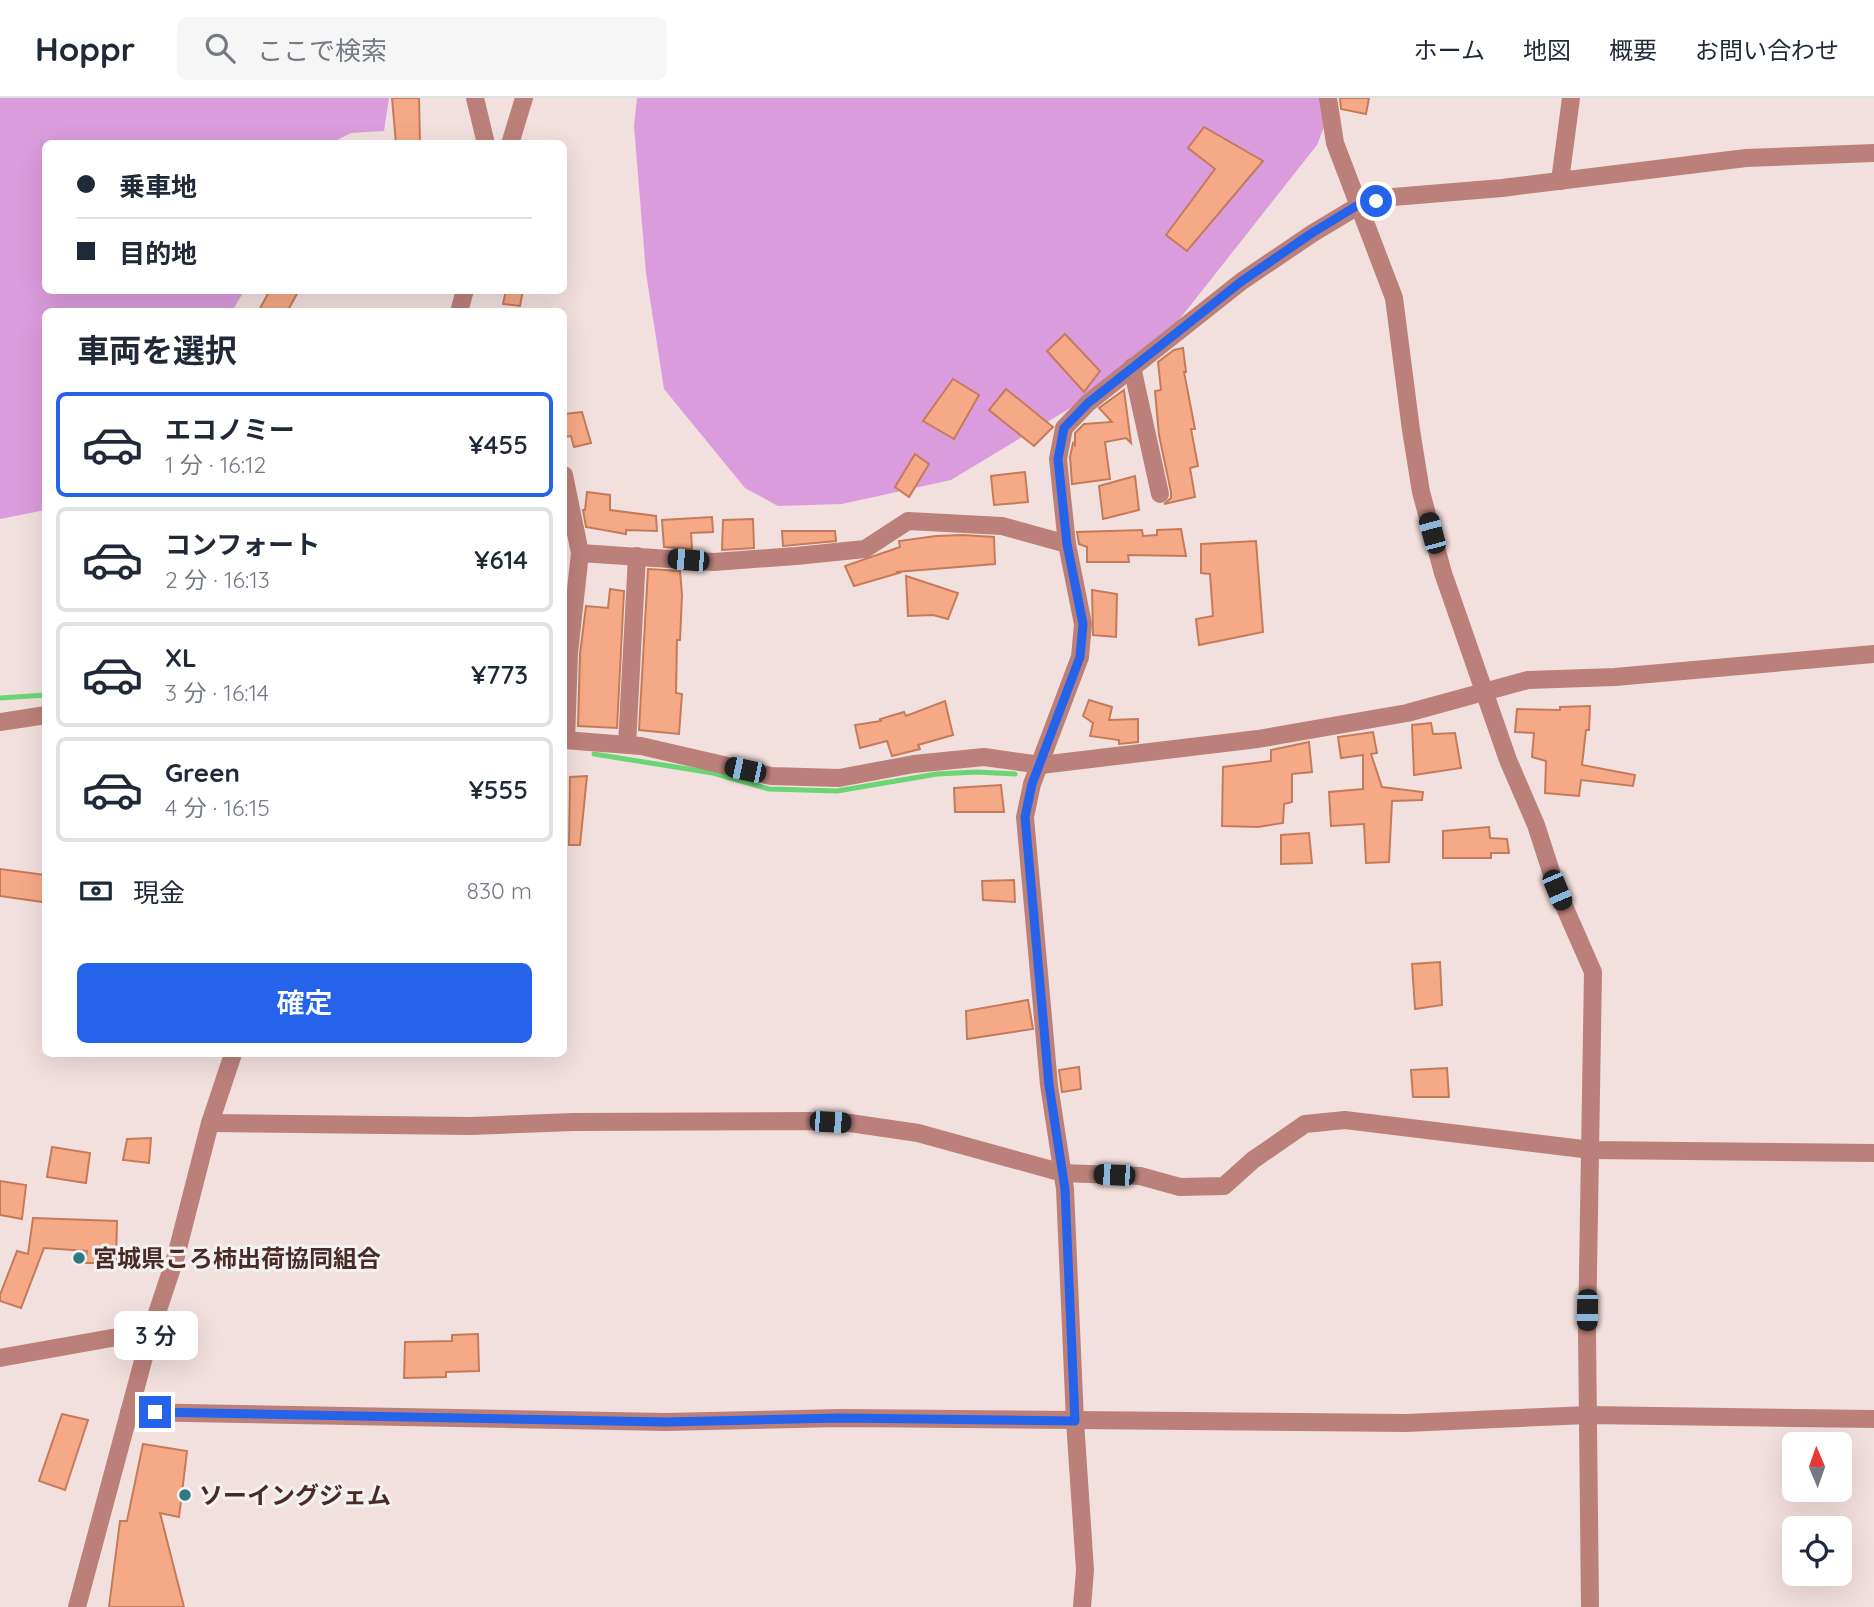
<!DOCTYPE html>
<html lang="ja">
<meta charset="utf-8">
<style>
body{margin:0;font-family:Quicksand,"Noto Sans JP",sans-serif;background:#f6f6f7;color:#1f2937;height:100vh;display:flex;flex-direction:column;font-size:26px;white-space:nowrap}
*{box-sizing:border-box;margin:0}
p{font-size:23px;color:#747a83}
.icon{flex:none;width:38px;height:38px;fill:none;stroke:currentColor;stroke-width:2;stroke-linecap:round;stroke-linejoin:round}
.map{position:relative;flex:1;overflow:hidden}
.panel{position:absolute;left:42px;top:210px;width:525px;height:749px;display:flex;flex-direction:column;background:#fff;border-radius:10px;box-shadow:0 7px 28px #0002}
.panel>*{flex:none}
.guide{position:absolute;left:42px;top:42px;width:525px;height:154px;border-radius:10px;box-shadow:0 7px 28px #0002;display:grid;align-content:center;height:154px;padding:0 35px;background:#fff}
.needle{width:46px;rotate:358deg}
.buttons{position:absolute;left:1782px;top:1334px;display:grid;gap:14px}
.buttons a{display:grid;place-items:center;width:70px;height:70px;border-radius:10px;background:#fff;box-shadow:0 7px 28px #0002;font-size:35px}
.end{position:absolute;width:32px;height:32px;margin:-16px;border:9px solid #2563eb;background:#fff;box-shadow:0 0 0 4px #fff}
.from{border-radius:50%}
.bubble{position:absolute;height:49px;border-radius:10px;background:#fff;box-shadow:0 7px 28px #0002;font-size:23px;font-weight:600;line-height:49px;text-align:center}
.car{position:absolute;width:21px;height:42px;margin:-21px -10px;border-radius:9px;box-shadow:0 0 5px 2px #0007;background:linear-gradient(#222 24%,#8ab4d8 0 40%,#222 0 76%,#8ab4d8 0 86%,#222 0)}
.guide b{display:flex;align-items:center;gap:24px;height:66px;font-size:26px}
.guide b+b{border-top:2px solid #e0e1e3}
.guide i{width:18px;height:18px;background:#1f2937}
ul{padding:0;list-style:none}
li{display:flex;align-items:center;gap:21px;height:105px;margin:0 14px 10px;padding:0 21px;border:4px solid #e0e1e3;border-radius:10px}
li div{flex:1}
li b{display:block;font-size:26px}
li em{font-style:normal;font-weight:600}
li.on{border-color:#2563eb}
li>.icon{width:63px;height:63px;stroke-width:1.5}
h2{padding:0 35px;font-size:32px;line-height:84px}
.pay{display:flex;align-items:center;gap:18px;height:77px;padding:0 35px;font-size:26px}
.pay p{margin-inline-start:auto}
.cta{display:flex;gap:14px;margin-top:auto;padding:14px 35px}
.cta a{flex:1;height:80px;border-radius:10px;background:#2563eb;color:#fff;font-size:28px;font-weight:600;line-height:80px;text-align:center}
header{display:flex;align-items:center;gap:42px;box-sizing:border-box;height:98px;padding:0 35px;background:#fff;border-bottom:2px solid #e0e1e3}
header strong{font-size:33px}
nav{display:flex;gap:38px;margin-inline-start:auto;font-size:24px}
.search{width:490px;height:63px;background:#f6f6f7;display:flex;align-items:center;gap:18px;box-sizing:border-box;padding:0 24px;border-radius:10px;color:#747a83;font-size:26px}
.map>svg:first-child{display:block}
</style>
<header>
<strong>Hoppr</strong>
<div class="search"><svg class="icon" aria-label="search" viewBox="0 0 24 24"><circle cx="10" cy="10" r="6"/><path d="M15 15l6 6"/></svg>ここで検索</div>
<nav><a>ホーム</a><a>地図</a><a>概要</a><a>お問い合わせ</a></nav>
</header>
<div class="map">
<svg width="1874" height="1509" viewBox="0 0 1874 1509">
<rect width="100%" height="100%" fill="#f2e0de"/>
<g fill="#da9cdd">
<polygon points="0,0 389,0 384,33 351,35 331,45 46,46 46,192 244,193 232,213 46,214 45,412 0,421"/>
<polygon points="637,0 1335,0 1317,47 1145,265 951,382 842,406 778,408 745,390 664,291 646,175 634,28"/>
</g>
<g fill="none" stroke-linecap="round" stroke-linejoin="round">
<g stroke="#6bd573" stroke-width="5">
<polyline points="0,600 46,597"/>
<polyline points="594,656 713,675 769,691 837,693 937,676 977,674 1015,676"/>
</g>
</g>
<g fill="#f6a987" stroke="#c47b5a" stroke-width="2">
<polygon points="392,0 419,0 420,46 396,46"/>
<polygon points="1340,0 1369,0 1366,16 1341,11"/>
<polygon points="1204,29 1263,63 1187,153 1166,137 1215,71 1188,50"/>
<polygon points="270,192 299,192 287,214 258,214"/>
<polygon points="506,192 523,192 520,208 503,206"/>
<polygon points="1065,236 1100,273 1084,294 1047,253"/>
<polygon points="1183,250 1186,274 1184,274 1195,331 1191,331 1198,368 1190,370 1195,399 1164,406 1171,400 1171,394 1159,337 1155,293 1161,292 1158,264 1174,252"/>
<polygon points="953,281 979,297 954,341 923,323"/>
<polygon points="1006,291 1053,329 1034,348 989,312"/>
<polygon points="1124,292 1131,345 1126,340 1105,344 1110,381 1072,386 1070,359 1073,345 1075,347 1075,335 1084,326 1112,324 1099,310"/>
<polygon points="582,314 591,345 574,349 571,338 564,339 564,316"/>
<polygon points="915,356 929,366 909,399 895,389"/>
<polygon points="1025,374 1028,404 994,407 991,378"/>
<polygon points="1135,378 1139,412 1103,421 1099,388"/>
<polygon points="587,394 610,397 610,412 656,418 657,433 626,432 626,436 586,429 583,412 585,412"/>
<polygon points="712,419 713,434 691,435 692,451 664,449 662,422"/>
<polygon points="753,421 754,450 722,452 723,422"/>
<polygon points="1181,431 1186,458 1128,457 1129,464 1087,464 1087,449 1079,446 1077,434 1142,432 1143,438 1157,437 1157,432"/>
<polygon points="782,433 835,433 836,443 783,448"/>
<polygon points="963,437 994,439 995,466 896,474 899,475 854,488 845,468 900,449 899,443 936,438"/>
<polygon points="1256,443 1263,534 1199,547 1196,521 1213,518 1210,476 1201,475 1201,446"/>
<polygon points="648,471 680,473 682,497 680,542 677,542 676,595 682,596 679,636 639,632"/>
<polygon points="906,478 958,495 948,521 933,517 908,518"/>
<polygon points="610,491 624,493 617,630 578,628 580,556 586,508 608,510"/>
<polygon points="1092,492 1117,496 1116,539 1093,537"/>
<polygon points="1089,602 1112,609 1109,622 1138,621 1138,644 1119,646 1119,642 1090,638 1093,625 1083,618"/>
<polygon points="945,603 953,637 918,647 920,651 892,658 887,643 860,650 855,627 881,623 880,621 904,614 906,618"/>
<polygon points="1590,608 1589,632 1586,632 1582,667 1635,677 1633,688 1581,682 1579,698 1545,695 1546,663 1532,659 1534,635 1515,634 1517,611 1560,612 1560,609"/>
<polygon points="1431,625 1433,636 1455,635 1461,670 1414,677 1412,627"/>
<polygon points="1373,634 1377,655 1371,656 1382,689 1423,694 1422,702 1392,703 1389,764 1366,765 1364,726 1331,728 1329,694 1363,691 1363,657 1341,660 1338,639"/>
<polygon points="1309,644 1312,674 1292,676 1292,704 1284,706 1283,725 1258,729 1222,728 1223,669 1271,663 1271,652"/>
<polygon points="587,678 580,747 569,747 570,679"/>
<polygon points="1001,687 1004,714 955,714 954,690"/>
<polygon points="1489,729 1490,740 1507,741 1509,755 1491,755 1491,760 1443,760 1443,733"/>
<polygon points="1309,735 1312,765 1281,766 1281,737"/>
<polygon points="0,771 46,777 43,804 0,798"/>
<polygon points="1014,782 1015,804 983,802 982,783"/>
<polygon points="1440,864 1442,907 1415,911 1412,866"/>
<polygon points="1028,902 1033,931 967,941 966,913"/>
<polygon points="1079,969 1081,991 1062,994 1059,972"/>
<polygon points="1447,970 1449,999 1413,999 1411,972"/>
<polygon points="151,1040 149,1065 123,1062 127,1041"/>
<polygon points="52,1049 90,1055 86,1085 47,1079"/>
<polygon points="0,1083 26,1087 22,1121 0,1117"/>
<polygon points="33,1120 117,1123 116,1165 85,1165 87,1153 44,1150 21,1210 0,1203 0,1197 17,1153 28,1156"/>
<polygon points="478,1236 479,1273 446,1274 446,1279 404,1280 405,1244 452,1243 452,1237"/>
<polygon points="62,1316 88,1322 65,1392 39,1383"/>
<polygon points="143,1346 187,1353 179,1419 160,1415 184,1509 109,1509 120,1423 127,1423"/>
</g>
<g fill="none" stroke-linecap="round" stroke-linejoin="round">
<g stroke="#bc807a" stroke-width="18">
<polyline points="475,0 486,46"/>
<polyline points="1328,0 1335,45 1394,200 1411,332 1421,394 1443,475 1508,662 1536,727 1557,792 1593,874 1587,1234 1590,1509"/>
<polyline points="510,46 524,0"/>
<polyline points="1560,83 1571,0"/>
<polyline points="459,214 465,192"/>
<polyline points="1132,269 1160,396"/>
<polyline points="564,377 580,455"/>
<polyline points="0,624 46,617"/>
<polyline points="564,642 641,648 771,678 839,680 914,666 984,659 1041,667 1258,641 1407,615 1528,582 1615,579 1874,556"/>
<polyline points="566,642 569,555 580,455 714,464 796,458 865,451 908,423 1002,428 1067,446"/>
<polyline points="627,647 637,458"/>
<polyline points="210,1025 471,1028 573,1024 811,1023 850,1025 918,1035 1063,1075 1140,1078 1180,1089 1224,1088 1253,1062 1305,1026 1345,1022 1591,1052 1874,1055"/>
<polyline points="0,1260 151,1233"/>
<polyline points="129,1314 666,1324 841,1320 1406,1325 1588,1317 1874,1321"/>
<polyline points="77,1509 151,1233 176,1158 210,1025 233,956"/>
<polyline points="1082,1509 1085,1472 1075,1323 1065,1091 1049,987 1025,719 1032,686 1080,559 1083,526 1067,446 1058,361 1064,330 1088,305 1242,183 1313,135 1358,108 1393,99 1502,90 1746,60 1874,55"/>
</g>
</g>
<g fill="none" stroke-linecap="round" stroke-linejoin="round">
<polyline stroke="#2563eb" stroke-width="9" points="155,1314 666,1324 841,1320 1075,1323 1065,1091 1049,987 1025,719 1032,686 1080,559 1083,526 1067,446 1058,361 1064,330 1088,305 1242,183 1312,135 1358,107 1376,103"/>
</g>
<g fill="#317981" stroke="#f2f2f2" stroke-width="2.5">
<circle cx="79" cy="1160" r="7"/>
<circle cx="185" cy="1397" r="7"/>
</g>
<g text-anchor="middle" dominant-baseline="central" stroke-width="6" stroke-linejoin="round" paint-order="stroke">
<g font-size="24" font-weight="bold" fill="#4b2927" stroke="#f2f2f2" text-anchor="start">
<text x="93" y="1160">宮城県ころ柿出荷協同組合</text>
<text x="199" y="1397">ソーイングジェム</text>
</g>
</g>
</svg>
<div class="buttons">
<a><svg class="needle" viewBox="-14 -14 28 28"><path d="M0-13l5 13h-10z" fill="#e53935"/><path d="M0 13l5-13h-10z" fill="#747a83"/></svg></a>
<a><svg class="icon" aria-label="locate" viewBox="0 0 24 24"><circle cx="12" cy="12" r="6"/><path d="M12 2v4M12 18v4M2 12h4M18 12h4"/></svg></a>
</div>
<i class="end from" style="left:1376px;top:103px"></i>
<i class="end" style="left:155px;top:1314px"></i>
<div class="bubble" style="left:114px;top:1213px;width:84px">3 分</div>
<i class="car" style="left:1432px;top:435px;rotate:345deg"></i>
<i class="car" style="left:688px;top:462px;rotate:275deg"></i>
<i class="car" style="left:745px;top:672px;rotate:282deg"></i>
<i class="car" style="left:1557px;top:792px;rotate:157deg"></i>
<i class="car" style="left:830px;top:1024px;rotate:93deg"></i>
<i class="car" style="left:1114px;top:1077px;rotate:272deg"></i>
<i class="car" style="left:1587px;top:1212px;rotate:181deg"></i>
<div class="guide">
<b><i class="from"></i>乗車地</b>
<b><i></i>目的地</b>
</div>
<section class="panel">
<h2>車両を選択</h2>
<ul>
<li class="on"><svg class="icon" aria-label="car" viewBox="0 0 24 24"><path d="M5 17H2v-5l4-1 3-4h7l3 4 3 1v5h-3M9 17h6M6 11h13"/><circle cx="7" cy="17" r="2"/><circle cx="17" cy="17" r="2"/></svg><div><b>エコノミー</b><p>1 分 · 16:12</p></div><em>¥455</em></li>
<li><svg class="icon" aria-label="car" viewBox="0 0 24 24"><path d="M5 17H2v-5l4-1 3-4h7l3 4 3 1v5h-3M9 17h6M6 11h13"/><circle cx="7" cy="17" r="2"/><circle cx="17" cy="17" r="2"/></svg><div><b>コンフォート</b><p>2 分 · 16:13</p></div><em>¥614</em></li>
<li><svg class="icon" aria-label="car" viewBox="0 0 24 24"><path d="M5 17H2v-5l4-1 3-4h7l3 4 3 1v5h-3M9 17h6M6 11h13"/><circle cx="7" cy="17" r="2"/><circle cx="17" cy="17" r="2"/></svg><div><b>XL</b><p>3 分 · 16:14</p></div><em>¥773</em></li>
<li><svg class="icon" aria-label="car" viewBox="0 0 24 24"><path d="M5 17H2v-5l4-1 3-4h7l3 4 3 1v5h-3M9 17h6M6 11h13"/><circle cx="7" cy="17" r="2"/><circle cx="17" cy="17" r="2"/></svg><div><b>Green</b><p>4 分 · 16:15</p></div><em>¥555</em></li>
</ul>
<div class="pay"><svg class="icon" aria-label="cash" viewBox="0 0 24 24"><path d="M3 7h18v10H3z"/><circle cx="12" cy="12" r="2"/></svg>現金<p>830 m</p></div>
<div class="cta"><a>確定</a></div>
</section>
</div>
